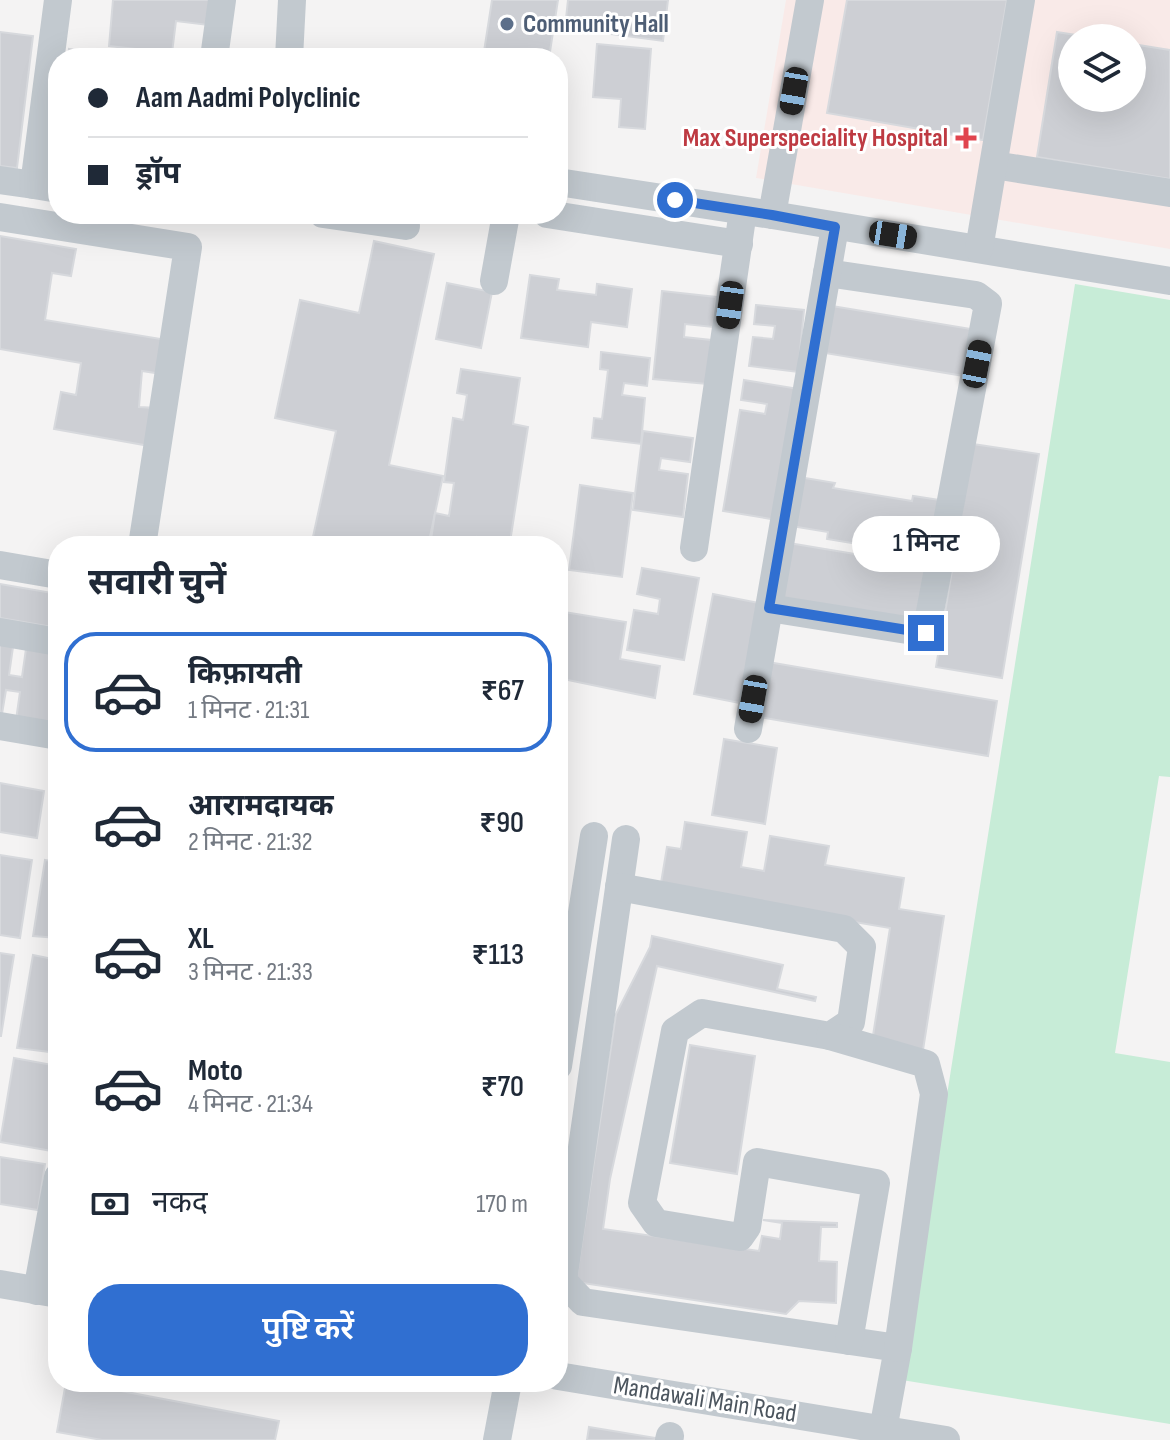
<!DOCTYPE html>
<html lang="hi">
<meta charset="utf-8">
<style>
body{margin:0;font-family:"Sofia Sans Condensed","Noto Sans Devanagari",sans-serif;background:#f2f2f3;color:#1f2937;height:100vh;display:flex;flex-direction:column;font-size:30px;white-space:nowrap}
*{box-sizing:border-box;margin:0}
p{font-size:26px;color:#747a83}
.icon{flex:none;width:44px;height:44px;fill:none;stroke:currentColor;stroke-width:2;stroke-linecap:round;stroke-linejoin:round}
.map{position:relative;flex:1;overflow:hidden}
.panel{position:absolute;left:48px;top:536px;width:520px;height:856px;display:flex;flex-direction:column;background:#fff;border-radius:32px;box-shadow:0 8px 32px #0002}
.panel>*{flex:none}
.top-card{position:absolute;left:48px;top:48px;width:520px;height:176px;border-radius:32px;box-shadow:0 8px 32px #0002;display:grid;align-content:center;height:176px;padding:0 40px;background:#fff}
.buttons{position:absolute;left:1058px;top:24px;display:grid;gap:16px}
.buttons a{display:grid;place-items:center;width:88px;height:88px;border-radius:50%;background:#fff;box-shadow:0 8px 32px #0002;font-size:40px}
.end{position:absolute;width:36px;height:36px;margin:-18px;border:10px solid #306fd1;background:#fff;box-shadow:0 0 0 4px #fff}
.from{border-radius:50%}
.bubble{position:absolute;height:56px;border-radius:28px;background:#fff;box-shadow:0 8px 32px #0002;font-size:26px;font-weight:600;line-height:56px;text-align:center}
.car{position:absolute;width:24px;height:48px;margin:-24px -12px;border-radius:10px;box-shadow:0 0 6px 2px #0007;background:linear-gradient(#222 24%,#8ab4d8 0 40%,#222 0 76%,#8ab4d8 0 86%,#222 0)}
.top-card b{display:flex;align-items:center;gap:28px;height:76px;font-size:30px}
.top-card b+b{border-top:2px solid #e0e1e3}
.top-card i{width:20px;height:20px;background:#1f2937}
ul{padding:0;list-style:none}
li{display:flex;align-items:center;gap:24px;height:120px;margin:0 16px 12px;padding:0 24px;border:4px solid transparent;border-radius:32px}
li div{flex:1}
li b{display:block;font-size:30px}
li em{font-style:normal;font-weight:600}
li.selected{border-color:#306fd1}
li>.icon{width:72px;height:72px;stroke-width:1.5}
h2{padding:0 40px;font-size:36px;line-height:96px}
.pay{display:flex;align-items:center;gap:20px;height:88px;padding:0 40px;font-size:30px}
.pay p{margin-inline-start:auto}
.action{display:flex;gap:16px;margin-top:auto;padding:16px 40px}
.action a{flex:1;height:92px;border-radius:32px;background:#306fd1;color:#fff;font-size:32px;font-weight:600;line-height:92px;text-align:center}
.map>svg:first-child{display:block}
</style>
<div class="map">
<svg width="1170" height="1440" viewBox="0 0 1170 1440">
<rect width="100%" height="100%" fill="#f4f3f3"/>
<path fill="#f9eae8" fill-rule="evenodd" d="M786,0h384v249l-414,-71zM1072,38h60v60h-60z"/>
<polygon fill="#c7ecd7" points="1075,284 1170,300 1170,777 1159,776 1115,1053 1170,1062 1170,1424 902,1380"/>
<g fill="#cdcfd4" stroke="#d7d9dd" stroke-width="2">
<polygon points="113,0 211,0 208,25 176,21 172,53 109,46"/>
<polygon points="492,0 558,0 549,58 483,58"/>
<polygon points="568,0 668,0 663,41 565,28"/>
<polygon points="847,0 1007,0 983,140 827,113"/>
<polygon points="0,32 33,36 17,168 0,166"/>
<polygon points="1057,32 1095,38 1072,38 1072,98 1132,98 1132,44 1170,50 1170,179 1037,157"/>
<polygon points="597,44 651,49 645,129 619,127 621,99 593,97"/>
<polygon points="69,49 113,55 113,58 68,58"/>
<polygon points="0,236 76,249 71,276 52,273 45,320 167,340 162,374 142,371 139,407 158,408 155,447 54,429 61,392 76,395 81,363 0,349"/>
<polygon points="374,241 434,254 389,465 443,476 428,546 311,546 336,431 275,418 300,300 359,313"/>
<polygon points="530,275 559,279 557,290 596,295 597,284 632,289 627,327 591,322 588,347 521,338"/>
<polygon points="447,283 492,292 481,348 436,339"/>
<polygon points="662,291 716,297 713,327 685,324 684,337 711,340 707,384 653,379"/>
<polygon points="756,305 804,310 798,372 749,366 753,337 773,339 775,326 754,324"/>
<polygon points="832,306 977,330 970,377 825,353"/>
<polygon points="601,352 650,358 647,386 624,383 622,395 645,398 641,444 592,438 594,418 602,419 608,370 600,369"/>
<polygon points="461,369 520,378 513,424 528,427 510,542 477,537 475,546 430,546 435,513 449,516 454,483 444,482 453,418 463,420 467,395 457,393"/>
<polygon points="744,380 799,389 777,520 723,511 740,410 765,414 767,404 741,400"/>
<polygon points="643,431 693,438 690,462 661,458 659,470 688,474 683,517 633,510"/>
<polygon points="973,444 1039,454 1002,678 936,667"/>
<polygon points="799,477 835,483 833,488 912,501 913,496 940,500 934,535 917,532 913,553 827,539 828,532 791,526"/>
<polygon points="580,485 633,493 622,577 569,570"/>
<polygon points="789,543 933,567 924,622 780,598"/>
<polygon points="642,568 699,578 684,660 627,650 634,610 658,614 660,599 637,594"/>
<polygon points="0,584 58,594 58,628 0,618"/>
<polygon points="713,594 764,604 745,704 694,694"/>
<polygon points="558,611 626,622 620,659 660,666 655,698 558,678"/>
<polygon points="0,637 14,640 9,675 22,677 27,642 58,647 58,727 16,720 20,692 6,690 2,714 0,713"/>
<polygon points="768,662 997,701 988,756 759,717"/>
<polygon points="724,739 777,748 765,824 712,815"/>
<polygon points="0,783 44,791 37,838 0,832"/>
<polygon points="58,797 58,841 51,841"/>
<polygon points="685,822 747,832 741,867 764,871 770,836 829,846 825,865 904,878 899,909 944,916 923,1050 872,1042 890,928 660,889 667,847 681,849"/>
<polygon points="0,855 32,860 20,938 0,935"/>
<polygon points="45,860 58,862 58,938 33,936"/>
<polygon points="652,936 783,965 777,989 816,997 815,1001 657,966 610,1179 603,1229 759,1251 762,1236 780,1239 782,1223 763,1220 837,1223 837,1227 821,1227 819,1261 837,1262 836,1303 799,1301 786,1314 576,1282 616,1014 650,947"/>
<polygon points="0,953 14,955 1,1036 0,1036"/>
<polygon points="33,955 58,960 58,1053 17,1048"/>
<polygon points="690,1045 755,1056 737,1174 670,1163"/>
<polygon points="14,1058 58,1066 58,1085 52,1151 0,1142"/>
<polygon points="0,1157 45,1164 38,1210 0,1204"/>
<polygon points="66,1382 74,1382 279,1421 275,1440 102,1440 57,1432"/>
<polygon points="589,1427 656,1438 656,1440 587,1440"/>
</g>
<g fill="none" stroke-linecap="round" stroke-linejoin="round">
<g stroke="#c2c9cf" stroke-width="28">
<polyline points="214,58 222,0"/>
<polyline points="289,58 292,0"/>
<polyline points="994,165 1170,193"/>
<polyline points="0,180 34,185 58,0"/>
<polyline points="558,182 772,215 1170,281"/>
<polyline points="34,185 58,189"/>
<polyline points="323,214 406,226"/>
<polyline points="547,214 739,244"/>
<polyline points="772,215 810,0"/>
<polyline points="0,217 188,247 142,546"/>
<polyline points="979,249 1021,0"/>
<polyline points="494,281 506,214"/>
<polyline points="694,548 743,211"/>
<polyline points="0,565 58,575"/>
<polyline points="769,608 926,633 988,304 976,295 827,273"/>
<polyline points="0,632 58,642"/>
<polyline points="0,726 58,736"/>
<polyline points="748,729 835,227"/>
<polyline points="626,839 563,1281 583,1302 898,1348 883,1430"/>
<polyline points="619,887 844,929 862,947 851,1022 830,1036 702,1013 675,1031 642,1203 656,1223 740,1237 747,1227 757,1162 876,1183 849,1341"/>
<polyline points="830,1036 926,1064 934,1094 898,1348"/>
<polyline points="558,1066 594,836"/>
<polyline points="0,1284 58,1294"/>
<polyline points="37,1291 58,1177"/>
<polyline points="558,1376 946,1440"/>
<polyline points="497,1440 508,1382"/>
<polyline points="669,1440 670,1436"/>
</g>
</g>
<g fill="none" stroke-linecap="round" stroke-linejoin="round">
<polyline stroke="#306fd1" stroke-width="10" points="675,200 772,215 835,227 769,608 926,633"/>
</g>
<circle fill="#5c6f8a" stroke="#fff" stroke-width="3" cx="507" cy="24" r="8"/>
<path fill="#e0444e" stroke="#fff" stroke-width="3" d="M962 126h8v8h8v8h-8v8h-8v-8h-8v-8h8z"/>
<g text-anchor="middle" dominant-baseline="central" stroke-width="6" stroke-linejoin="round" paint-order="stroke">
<g font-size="26" font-weight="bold" fill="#4e5e75" stroke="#fff" text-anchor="start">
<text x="523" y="24">Community Hall</text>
</g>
<g font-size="26" font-weight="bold" fill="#be3a42" stroke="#fff" text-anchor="end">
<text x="948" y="138">Max Superspeciality Hospital</text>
</g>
<g font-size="26" fill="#4c555e" stroke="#fff">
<text transform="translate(705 1400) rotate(9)">Mandawali Main Road</text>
</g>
</g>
</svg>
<div class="buttons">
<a><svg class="icon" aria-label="layers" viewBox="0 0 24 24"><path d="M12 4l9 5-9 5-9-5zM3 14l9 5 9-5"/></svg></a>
</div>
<i class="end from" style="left:675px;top:200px"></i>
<i class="end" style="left:926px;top:633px"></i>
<div class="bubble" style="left:852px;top:516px;width:148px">1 मिनट</div>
<i class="car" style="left:794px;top:91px;rotate:190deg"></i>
<i class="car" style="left:893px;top:235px;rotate:99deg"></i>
<i class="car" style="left:730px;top:305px;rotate:188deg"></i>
<i class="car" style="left:977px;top:364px;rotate:11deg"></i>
<i class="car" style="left:753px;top:699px;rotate:190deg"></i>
<div class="top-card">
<b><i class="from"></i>Aam Aadmi Polyclinic</b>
<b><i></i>ड्रॉप</b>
</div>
<section class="panel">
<h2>सवारी चुनें</h2>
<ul>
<li class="selected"><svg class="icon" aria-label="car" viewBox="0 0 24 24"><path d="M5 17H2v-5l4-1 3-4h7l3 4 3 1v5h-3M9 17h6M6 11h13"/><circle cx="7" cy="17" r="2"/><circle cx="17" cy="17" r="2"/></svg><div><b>किफ़ायती</b><p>1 मिनट · 21:31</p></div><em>₹67</em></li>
<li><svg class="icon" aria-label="car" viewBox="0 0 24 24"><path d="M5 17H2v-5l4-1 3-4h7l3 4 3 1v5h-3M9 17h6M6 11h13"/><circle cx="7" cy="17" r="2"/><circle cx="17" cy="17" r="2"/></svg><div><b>आरामदायक</b><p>2 मिनट · 21:32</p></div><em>₹90</em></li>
<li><svg class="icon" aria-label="car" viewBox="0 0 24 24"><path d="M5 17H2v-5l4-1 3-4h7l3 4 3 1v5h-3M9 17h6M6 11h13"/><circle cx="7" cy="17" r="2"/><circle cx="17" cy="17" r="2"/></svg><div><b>XL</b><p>3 मिनट · 21:33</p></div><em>₹113</em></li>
<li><svg class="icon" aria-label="car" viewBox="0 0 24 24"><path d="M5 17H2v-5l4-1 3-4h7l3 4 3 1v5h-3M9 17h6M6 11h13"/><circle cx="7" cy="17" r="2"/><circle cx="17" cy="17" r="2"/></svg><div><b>Moto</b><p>4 मिनट · 21:34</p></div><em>₹70</em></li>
</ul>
<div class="pay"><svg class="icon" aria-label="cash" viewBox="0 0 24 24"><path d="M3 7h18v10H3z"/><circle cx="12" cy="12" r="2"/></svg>नकद<p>170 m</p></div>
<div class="action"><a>पुष्टि करें</a></div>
</section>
</div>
